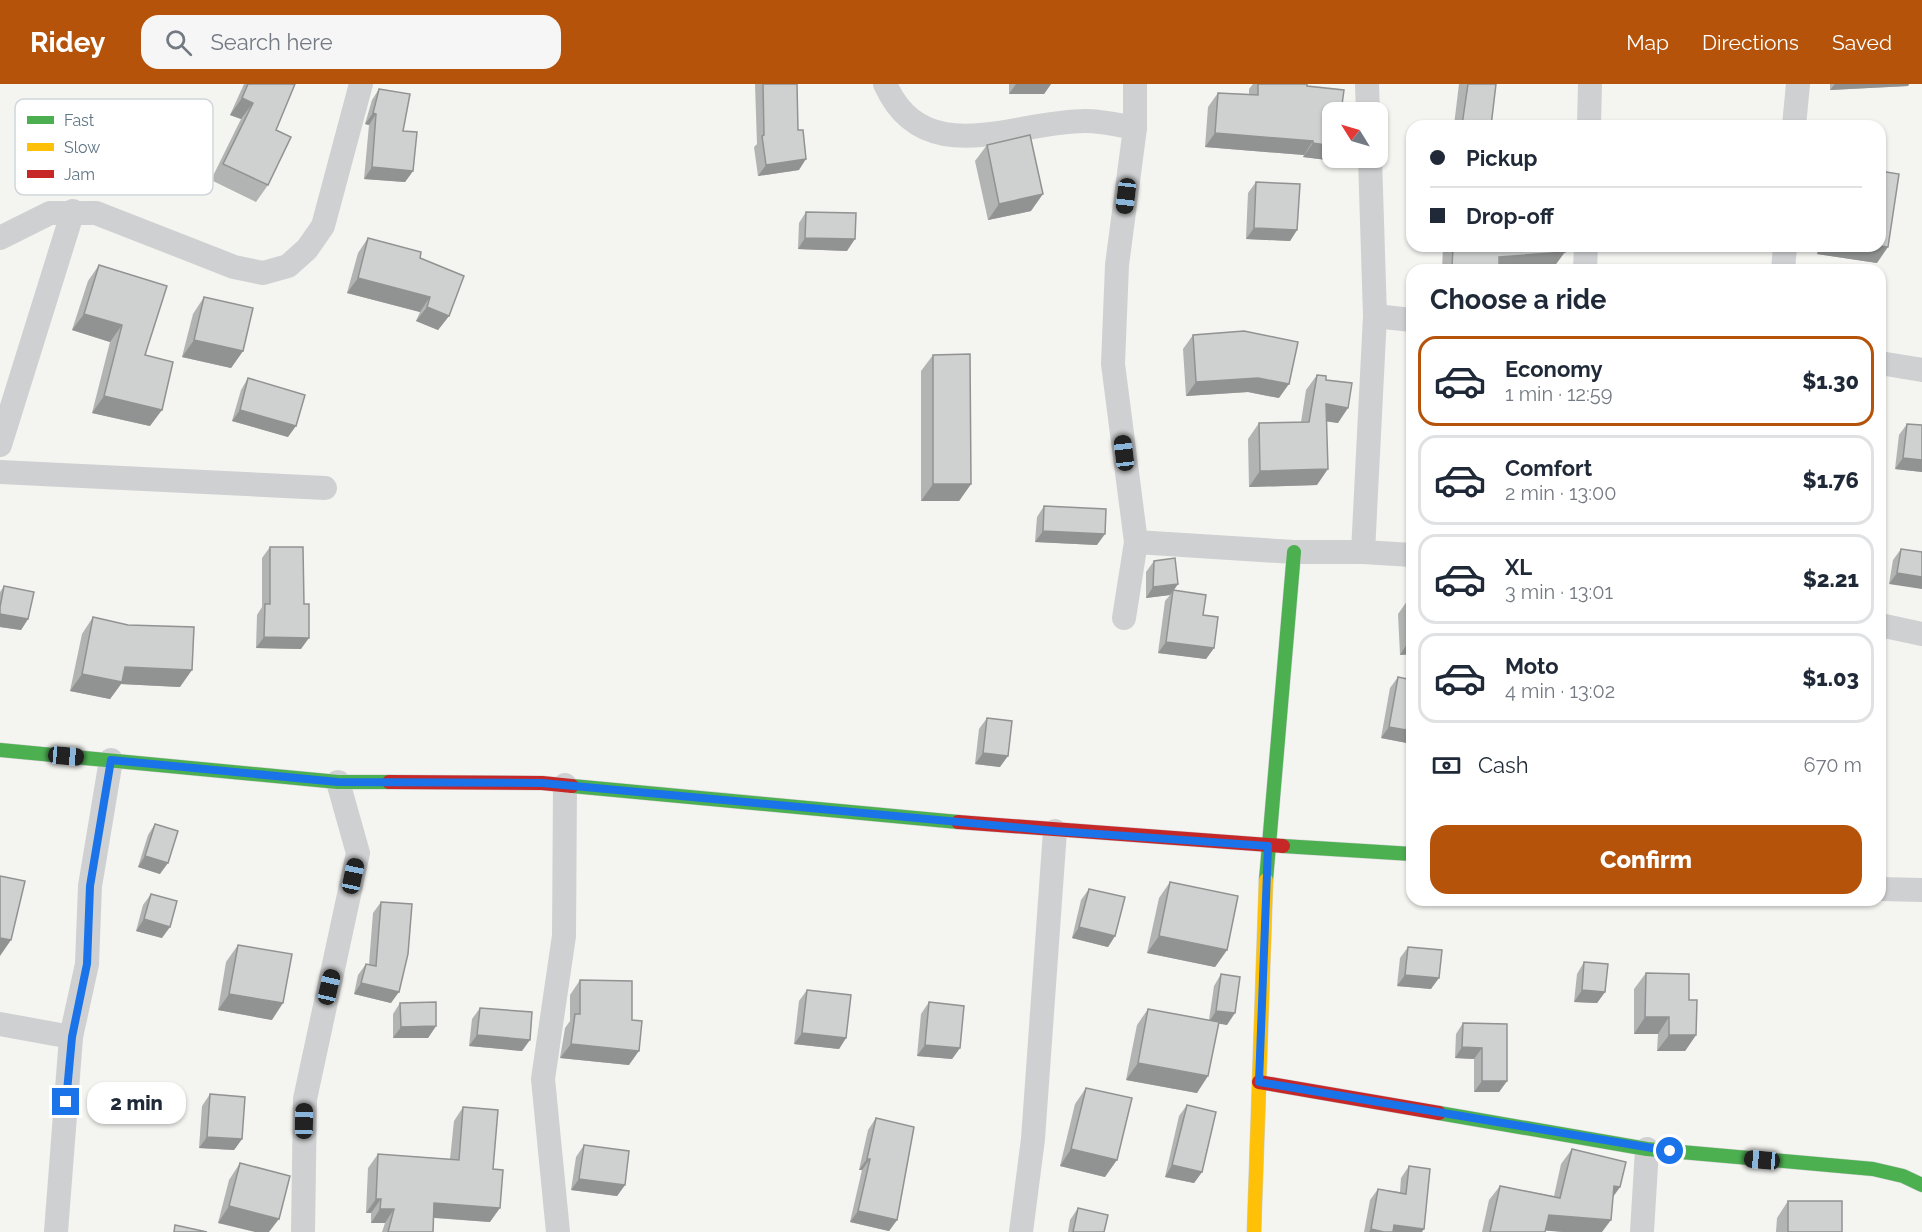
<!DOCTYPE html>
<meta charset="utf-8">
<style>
body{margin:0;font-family:Raleway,sans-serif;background:#f6f6f7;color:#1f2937;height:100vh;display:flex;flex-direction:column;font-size:22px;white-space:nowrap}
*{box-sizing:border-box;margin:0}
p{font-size:20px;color:#747a83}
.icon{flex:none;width:33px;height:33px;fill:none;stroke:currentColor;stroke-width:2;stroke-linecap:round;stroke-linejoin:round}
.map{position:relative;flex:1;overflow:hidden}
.side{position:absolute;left:1406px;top:180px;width:480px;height:642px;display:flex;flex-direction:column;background:#fff;border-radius:18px;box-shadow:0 2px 4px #0004}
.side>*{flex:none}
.top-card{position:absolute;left:1406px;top:36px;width:480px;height:132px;border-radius:18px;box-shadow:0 2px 4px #0004;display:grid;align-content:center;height:132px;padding:0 24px;background:#fff}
.needle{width:39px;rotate:307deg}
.controls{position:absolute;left:1322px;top:18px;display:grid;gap:12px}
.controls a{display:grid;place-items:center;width:66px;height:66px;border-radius:12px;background:#fff;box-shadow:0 2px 4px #0004;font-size:30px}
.end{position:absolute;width:27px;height:27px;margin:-14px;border:8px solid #1a73e8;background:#fff;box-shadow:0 0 0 3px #fff}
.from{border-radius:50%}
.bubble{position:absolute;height:42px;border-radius:18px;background:#fff;box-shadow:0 2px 4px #0004;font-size:20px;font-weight:800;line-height:42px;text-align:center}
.car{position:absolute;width:18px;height:36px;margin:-18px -9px;border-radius:8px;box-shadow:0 0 4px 2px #0007;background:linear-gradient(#222 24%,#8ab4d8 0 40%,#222 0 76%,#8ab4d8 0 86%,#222 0)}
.top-card b{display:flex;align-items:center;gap:21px;height:57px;font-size:22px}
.top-card b+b{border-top:2px solid #e0e1e3}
.top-card i{width:15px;height:15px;background:#1f2937}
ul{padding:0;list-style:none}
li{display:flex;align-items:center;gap:18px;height:90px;margin:0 12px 9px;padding:0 12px;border:3px solid #e0e1e3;border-radius:18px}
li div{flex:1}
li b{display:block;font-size:22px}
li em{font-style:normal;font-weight:800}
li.current{border-color:#b45309}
li>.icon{width:54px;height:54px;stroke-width:1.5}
h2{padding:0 24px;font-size:27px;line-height:72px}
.pay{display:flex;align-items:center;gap:15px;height:66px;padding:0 24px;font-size:22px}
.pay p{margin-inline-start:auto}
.primary-button{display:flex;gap:12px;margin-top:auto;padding:12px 24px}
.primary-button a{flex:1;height:69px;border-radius:18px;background:#b45309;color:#fff;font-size:24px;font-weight:800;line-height:69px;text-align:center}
header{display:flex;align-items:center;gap:36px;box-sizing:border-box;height:84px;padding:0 30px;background:#b45309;color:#fff}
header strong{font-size:28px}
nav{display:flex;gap:33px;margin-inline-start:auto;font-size:21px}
.search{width:420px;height:54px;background:#f6f6f7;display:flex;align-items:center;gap:15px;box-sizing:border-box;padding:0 21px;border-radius:18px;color:#747a83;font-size:22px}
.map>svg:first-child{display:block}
</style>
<header>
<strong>Ridey</strong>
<div class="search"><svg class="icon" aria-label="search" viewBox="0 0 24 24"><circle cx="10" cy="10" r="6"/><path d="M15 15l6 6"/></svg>Search here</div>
<nav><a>Map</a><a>Directions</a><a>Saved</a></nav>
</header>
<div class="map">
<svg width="1922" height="1148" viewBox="0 0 1922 1148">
<rect width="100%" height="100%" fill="#f4f4f1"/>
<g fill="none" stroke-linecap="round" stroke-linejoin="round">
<g stroke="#cfd1d1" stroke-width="15">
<g id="fast">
<polyline points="0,666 338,698 389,698"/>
<polyline points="572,702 958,738"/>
<polyline points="1283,762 1412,770"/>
<polyline points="1266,796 1294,468"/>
<polyline points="1439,1029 1647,1065 1873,1085 1903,1092 1922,1101"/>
</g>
</g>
<g stroke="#cfd1d1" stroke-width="15">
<polyline id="slow" points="1254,1148 1266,796"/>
</g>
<g stroke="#cfd1d1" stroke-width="15">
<g id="jam">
<polyline points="389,698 542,699 572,702"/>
<polyline points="958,738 1283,762"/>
<polyline points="1259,998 1439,1029"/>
</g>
</g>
<g stroke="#cfd0d1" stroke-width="24">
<path d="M885,0c39,88 129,37 200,37 16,0 34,4 50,7"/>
<polyline points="1367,0 1368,28"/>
<polyline points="1589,42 1590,0"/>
<polyline points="1794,42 1798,0"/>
<polyline points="0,154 50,129 96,129 234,183 263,189 288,182 307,165 323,142 361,0"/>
<polyline points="1585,186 1586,162"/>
<polyline points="1783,186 1785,162"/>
<polyline points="1375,232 1412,236"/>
<polyline points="1880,279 1922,286"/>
<polyline points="0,361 73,127"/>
<polyline points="0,388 325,404"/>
<polyline points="1136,458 1294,468 1363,468 1412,471"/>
<polyline points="1363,468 1375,232 1370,74"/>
<polyline points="1124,534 1136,458 1113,280 1117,181 1135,44 1135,0"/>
<polyline points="1880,541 1922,550"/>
<polyline points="1880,805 1922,806"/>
<polyline points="0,940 71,953"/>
<polyline points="56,1148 71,953 87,880 90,802 111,676"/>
<polyline points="303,1148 305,1015 358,769 338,698"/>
<polyline points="558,1148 543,995 564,852 565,701"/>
<polyline points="1021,1148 1033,1055 1055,747"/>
<polyline points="1642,1148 1647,1065"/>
</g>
<use href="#fast" stroke="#4caf50" stroke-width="14"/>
<use href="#slow" stroke="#ffc107" stroke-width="14"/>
<use href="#jam" stroke="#c62828" stroke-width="14"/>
</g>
<g fill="#b2b3b3">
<polygon points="244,0 295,0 276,46 268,101 256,118 211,96 241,35 230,31"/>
<polygon points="755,0 797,0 799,86 758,92 754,63 757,60"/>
<polygon points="1009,0 1051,0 1044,10 1009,10"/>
<polygon points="1253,0 1307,0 1307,2 1332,28 1332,70 1327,76 1303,73 1304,71 1205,63 1208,23 1218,9 1249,10 1249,5"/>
<polygon points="1459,0 1496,0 1491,42 1440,42 1441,40 1454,41"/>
<polygon points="1830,0 1909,0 1908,2 1830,6"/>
<polygon points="379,5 403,47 413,87 405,98 364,95 369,41 365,40 372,16"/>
<polygon points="987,61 1031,127 988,136 975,77"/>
<polygon points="1256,98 1297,146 1290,157 1246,155 1248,109"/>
<polygon points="806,128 847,167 798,165 799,139"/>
<polygon points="368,154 449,232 438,246 416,237 420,228 347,209 358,169"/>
<polygon points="1443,162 1564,162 1554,183 1521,186 1442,186"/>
<polygon points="1818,162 1880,162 1877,179 1817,170"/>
<polygon points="99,181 145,271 150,342 92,329 110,258 72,246 88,197"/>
<polygon points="204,213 243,267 231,284 182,273 193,230"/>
<polygon points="1193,251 1279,314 1248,308 1186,312 1183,265"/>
<polygon points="933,271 971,400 959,417 921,417 921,287"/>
<polygon points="1317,291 1326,296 1338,339 1327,337 1317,401 1249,403 1248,355 1259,339 1301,338 1306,306"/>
<polygon points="248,294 288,353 232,337 241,306"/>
<polygon points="1907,340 1922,388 1895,385 1899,351"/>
<polygon points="1044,422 1097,461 1035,458 1037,433"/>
<polygon points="270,463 304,520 301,565 256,564 257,531 262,523 262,474"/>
<polygon points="1901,465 1922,468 1889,500 1893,476"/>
<polygon points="1154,477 1178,500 1174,506 1203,531 1214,564 1206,575 1158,569 1165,517 1170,511 1146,514 1146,488"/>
<polygon points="4,502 28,535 21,546 0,543 0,508"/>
<polygon points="1410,513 1412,513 1412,570 1400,571 1398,530"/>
<polygon points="93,533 180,603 121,600 110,615 70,607 82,550"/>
<polygon points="1398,593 1412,660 1381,654 1390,604"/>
<polygon points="987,634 1000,683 975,680 979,645"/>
<polygon points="155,740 160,790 138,783 148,751"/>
<polygon points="1170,798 1227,866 1215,883 1147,869 1159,814"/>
<polygon points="1089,805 1115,852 1108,863 1072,854 1081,816"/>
<polygon points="151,810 162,854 136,847 143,821"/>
<polygon points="381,818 391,919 354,910 358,891 366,880 369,880 373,829"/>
<polygon points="238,861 272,936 218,926 226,878"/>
<polygon points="1408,863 1431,905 1397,902 1400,874"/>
<polygon points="1584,878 1605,908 1597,919 1574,918 1577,890"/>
<polygon points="1646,889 1689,916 1696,951 1685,967 1657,967 1658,950 1634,950 1634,905"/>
<polygon points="1221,890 1227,941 1219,939 1197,1009 1126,996 1137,941 1148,925 1209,936 1214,902"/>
<polygon points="580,896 629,981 560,974 565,944 570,937 570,911"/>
<polygon points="807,906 846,954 839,965 794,960 799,917"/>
<polygon points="929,918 960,964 952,975 917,972 921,930"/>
<polygon points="400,919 436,942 428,954 393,954 393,930"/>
<polygon points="480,924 522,967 469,962 472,935"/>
<polygon points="1463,939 1507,997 1499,1008 1474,1008 1474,975 1455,974 1456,950"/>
<polygon points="1086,1004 1105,1093 1060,1082 1075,1020"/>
<polygon points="210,1010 242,1055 234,1066 199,1064 202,1022"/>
<polygon points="1187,1021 1202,1088 1194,1099 1165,1093 1179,1032"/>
<polygon points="463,1023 493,1085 490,1138 434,1134 433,1148 382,1148 385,1139 371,1139 371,1129 366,1129 368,1084 378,1070 450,1075 454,1037"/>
<polygon points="876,1034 897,1136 889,1147 850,1138 862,1086 859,1086 868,1046"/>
<polygon points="584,1061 625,1101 617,1112 571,1106 576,1073"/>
<polygon points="1572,1065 1620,1103 1613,1113 1563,1148 1545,1146 1545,1148 1482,1148 1489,1116 1500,1102 1554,1112 1561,1080"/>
<polygon points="240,1079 269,1148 218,1139 229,1096"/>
<polygon points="1409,1082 1422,1148 1364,1148 1370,1116 1378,1105 1400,1108 1401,1094"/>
<polygon points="1788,1117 1842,1148 1776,1148 1777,1134"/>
<polygon points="1078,1124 1104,1148 1068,1148 1070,1136"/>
</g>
<g fill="#919292">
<polygon points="1016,0 1051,0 1044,10 1009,10"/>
<polygon points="1835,0 1909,0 1908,2 1830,6"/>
<polygon points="242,14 253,19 241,35 230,31"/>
<polygon points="373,29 376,30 369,41 365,40"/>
<polygon points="1215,49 1313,57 1304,71 1205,63"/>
<polygon points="1313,59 1332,62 1332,70 1327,76 1303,73"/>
<polygon points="806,75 799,86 758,92 766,81"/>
<polygon points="372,83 413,87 405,98 364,95"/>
<polygon points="1043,110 1031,127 988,136 999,120"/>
<polygon points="1254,144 1297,146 1290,157 1246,155"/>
<polygon points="805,154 855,155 847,167 798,165"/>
<polygon points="1822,162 1880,162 1888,163 1877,179 1817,170"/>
<polygon points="1565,168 1554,183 1521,186 1450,186 1452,184 1499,173"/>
<polygon points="358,194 430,213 420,228 347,209"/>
<polygon points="427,223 449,232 438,246 416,237"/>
<polygon points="84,230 122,241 110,258 72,246"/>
<polygon points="194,256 243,267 231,284 182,273"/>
<polygon points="1258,294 1289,300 1279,314 1248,308 1186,312 1196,298"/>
<polygon points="104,312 162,326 150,342 92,329"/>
<polygon points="1326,320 1348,324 1338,339 1316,336"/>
<polygon points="240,326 296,342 288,353 232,337"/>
<polygon points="1903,374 1922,376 1922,388 1895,385"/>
<polygon points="1328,385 1317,401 1249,403 1260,387"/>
<polygon points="933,400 971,400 959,417 921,417"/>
<polygon points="1043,447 1105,450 1097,461 1035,458"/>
<polygon points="1897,489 1922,493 1922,505 1889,500"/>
<polygon points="1178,500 1170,511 1146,514 1153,503"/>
<polygon points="0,530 28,535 21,546 0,543"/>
<polygon points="264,553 309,554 301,565 256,564"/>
<polygon points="1411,554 1412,570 1400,571"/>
<polygon points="1166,558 1214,564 1206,575 1158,569"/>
<polygon points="125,583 192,586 180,603 121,600 110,615 70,607 82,590"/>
<polygon points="1389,643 1412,647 1412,660 1381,654"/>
<polygon points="983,669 1008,672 1000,683 975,680"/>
<polygon points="145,772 168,779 160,790 138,783"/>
<polygon points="144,835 170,843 162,854 136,847"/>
<polygon points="1079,843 1115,852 1108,863 1072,854"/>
<polygon points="1159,852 1227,866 1215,883 1147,869"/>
<polygon points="0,854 11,856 0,872"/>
<polygon points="1405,891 1439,894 1431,905 1397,902"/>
<polygon points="361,899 399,908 391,919 354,910"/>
<polygon points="1582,906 1605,908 1597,919 1574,918"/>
<polygon points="229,910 283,919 272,936 218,926"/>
<polygon points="1216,927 1235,929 1227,941 1209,938"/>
<polygon points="1645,933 1669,933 1658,950 1634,950"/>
<polygon points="436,942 428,954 393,954 401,943"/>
<polygon points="802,949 846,954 839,965 794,960"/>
<polygon points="477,951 530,956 522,967 469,962"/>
<polygon points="1669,951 1696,951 1685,967 1657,967"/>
<polygon points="571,960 639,967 629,981 560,974"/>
<polygon points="925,961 960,964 952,975 917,972"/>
<polygon points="1462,963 1482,964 1474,975 1455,974"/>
<polygon points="1138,979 1208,992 1197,1009 1126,996"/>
<polygon points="1482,997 1507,997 1499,1008 1474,1008"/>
<polygon points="207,1053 242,1055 234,1066 199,1064"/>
<polygon points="1071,1065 1117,1076 1105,1093 1060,1082"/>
<polygon points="867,1075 870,1075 862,1086 859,1086"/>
<polygon points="1172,1081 1202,1088 1194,1099 1165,1093"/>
<polygon points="579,1095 625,1101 617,1112 571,1106"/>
<polygon points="1614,1102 1620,1103 1609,1118"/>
<polygon points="376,1115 381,1115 371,1129 366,1129"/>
<polygon points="434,1119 500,1124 490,1138 425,1133"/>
<polygon points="229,1122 279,1135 269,1148 255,1148 218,1139"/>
<polygon points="380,1125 394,1125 385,1139 371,1139"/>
<polygon points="858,1127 897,1136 889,1147 850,1138"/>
<polygon points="1549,1131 1611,1136 1602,1148 1563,1148 1538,1146"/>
<polygon points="1394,1141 1424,1145 1422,1148 1390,1148"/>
<polygon points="1371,1145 1384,1148 1369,1148"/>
</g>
<g fill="#cfd0d0" stroke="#919292" stroke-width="1.5">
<polygon points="248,0 295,0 276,46 291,53 268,101 223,80 253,19 242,14"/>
<polygon points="763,0 797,0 798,46 803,46 806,75 766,81 762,52 764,51"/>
<polygon points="1258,0 1307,0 1307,2 1344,6 1341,28 1332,28 1332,62 1313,59 1313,57 1215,49 1218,9 1258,11"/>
<polygon points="1468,0 1496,0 1491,42 1441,42 1441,40 1462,41"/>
<polygon points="379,5 410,10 403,47 417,48 413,87 372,83 376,30 373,29"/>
<polygon points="1030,51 1043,110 999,120 987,61"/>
<polygon points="1880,87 1899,90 1888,163 1880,162"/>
<polygon points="1256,98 1300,100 1297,146 1254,144"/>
<polygon points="806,128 856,129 855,155 805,154"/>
<polygon points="368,154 421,168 420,174 464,192 449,232 427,223 430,213 358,194"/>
<polygon points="1453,162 1564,162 1565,168 1499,173 1499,186 1452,184"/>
<polygon points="99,181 167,202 145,271 173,278 162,326 104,312 122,241 84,230"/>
<polygon points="204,213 253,224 243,267 194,256"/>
<polygon points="1244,247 1298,258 1289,300 1258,294 1196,298 1193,251"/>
<polygon points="970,270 971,400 933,400 933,271"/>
<polygon points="1317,291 1326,292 1326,296 1352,299 1348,324 1326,320 1328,385 1260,387 1259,339 1309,338"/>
<polygon points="248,294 305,311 296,342 240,326"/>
<polygon points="1907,340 1922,341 1922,376 1903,374"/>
<polygon points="1044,422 1106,425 1105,450 1043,447"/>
<polygon points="270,463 303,463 304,520 309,520 309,554 264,553 265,520 270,520"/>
<polygon points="1901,465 1922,468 1922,493 1897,489"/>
<polygon points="1175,474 1178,500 1153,503 1154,477"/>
<polygon points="4,502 34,508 28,535 0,530 0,523"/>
<polygon points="1173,506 1206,511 1203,531 1218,533 1214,564 1166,558"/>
<polygon points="1410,513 1412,513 1412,554 1411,554"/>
<polygon points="93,533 128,541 194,543 192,586 125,583 122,598 82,590"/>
<polygon points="1398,593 1412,596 1412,647 1389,643"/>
<polygon points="987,634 1012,637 1008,672 983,669"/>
<polygon points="155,740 178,747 168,779 145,772"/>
<polygon points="0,792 25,797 11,856 0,854"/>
<polygon points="1170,798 1238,812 1227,866 1159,852"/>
<polygon points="1089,805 1125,813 1115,852 1079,843"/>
<polygon points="151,810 177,817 170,843 144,835"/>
<polygon points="381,818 412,820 408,870 399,908 361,899 366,880 376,882"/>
<polygon points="238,861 292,870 283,919 229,910"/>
<polygon points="1408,863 1442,866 1439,894 1405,891"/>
<polygon points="1584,878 1608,880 1605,908 1582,906"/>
<polygon points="1646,889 1689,890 1689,916 1697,916 1696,951 1669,951 1669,933 1645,933"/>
<polygon points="1221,890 1240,893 1235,929 1216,927"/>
<polygon points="580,896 632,897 632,936 642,937 639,967 571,960 575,930 580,930"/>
<polygon points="807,906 851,911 846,954 802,949"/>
<polygon points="436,918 436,942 401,943 400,919"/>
<polygon points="929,918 964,922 960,964 925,961"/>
<polygon points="480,924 532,928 530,956 477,951"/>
<polygon points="1148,925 1219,938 1208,992 1138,979"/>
<polygon points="1463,939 1507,940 1507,997 1482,997 1482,964 1462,963"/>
<polygon points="1086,1004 1132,1014 1117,1076 1071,1065"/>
<polygon points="210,1010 245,1013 242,1055 207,1053"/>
<polygon points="1187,1021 1216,1028 1202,1088 1172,1081"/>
<polygon points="463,1023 498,1026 493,1085 503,1086 500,1124 434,1119 433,1148 388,1148 394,1125 380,1125 381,1115 376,1115 378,1070 459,1076"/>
<polygon points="876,1034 914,1043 897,1136 858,1127 870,1075 867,1075"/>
<polygon points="584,1061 629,1067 625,1101 579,1095"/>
<polygon points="1572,1065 1626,1078 1620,1103 1614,1102 1611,1136 1549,1131 1545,1148 1490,1148 1500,1102 1560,1114"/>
<polygon points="240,1079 290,1092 279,1135 229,1122"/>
<polygon points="1409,1082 1430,1085 1424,1145 1394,1141 1393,1148 1384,1148 1371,1145 1378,1105 1406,1110"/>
<rect x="1788" y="1117" width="54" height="31"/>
<polygon points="1078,1124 1108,1131 1104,1148 1073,1148"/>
<polygon points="175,1141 207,1148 174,1148"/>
</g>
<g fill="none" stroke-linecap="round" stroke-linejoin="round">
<polyline stroke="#1a73e8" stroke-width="8" points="66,1018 72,953 87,880 90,802 111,676 338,698 542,699 1055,747 1268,762 1259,998 1670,1067"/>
</g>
<rect x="15" y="15" width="198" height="96" rx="9" fill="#fff" stroke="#d0d6da" stroke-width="1.5"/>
<rect x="27" y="32" width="27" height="8" fill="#4caf50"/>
<rect x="27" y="59" width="27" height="8" fill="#ffc107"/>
<rect x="27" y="86" width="27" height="8" fill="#c62828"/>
<g font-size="16" fill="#617684">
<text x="64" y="42">Fast</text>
<text x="64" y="69">Slow</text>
<text x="64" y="96">Jam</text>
</g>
</svg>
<div class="controls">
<a><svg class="needle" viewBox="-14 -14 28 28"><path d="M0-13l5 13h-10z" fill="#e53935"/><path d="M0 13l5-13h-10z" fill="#747a83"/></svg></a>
</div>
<i class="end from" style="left:1670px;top:1067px"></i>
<i class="end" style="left:66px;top:1018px"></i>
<div class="bubble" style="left:87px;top:998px;width:99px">2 min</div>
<i class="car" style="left:1126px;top:112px;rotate:187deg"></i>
<i class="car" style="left:1124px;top:369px;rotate:353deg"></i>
<i class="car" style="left:66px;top:672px;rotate:95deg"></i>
<i class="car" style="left:353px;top:792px;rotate:12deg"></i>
<i class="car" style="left:329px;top:903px;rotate:13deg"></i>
<i class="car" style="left:304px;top:1037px;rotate:1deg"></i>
<i class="car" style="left:1762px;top:1076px;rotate:275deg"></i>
<div class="top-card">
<b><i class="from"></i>Pickup</b>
<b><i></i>Drop-off</b>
</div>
<section class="side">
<h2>Choose a ride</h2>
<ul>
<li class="current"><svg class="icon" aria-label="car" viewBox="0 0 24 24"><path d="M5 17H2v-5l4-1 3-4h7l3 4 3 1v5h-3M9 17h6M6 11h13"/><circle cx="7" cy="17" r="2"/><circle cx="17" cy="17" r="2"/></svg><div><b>Economy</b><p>1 min · 12:59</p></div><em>$1.30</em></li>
<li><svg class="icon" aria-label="car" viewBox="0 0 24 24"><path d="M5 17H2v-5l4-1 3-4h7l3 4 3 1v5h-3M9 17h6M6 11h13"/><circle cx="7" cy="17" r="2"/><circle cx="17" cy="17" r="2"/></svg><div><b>Comfort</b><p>2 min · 13:00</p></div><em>$1.76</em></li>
<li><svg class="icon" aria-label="car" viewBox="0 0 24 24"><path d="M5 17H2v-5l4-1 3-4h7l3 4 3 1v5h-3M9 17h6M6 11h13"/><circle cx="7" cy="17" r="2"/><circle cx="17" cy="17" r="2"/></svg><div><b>XL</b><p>3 min · 13:01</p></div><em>$2.21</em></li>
<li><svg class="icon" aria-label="car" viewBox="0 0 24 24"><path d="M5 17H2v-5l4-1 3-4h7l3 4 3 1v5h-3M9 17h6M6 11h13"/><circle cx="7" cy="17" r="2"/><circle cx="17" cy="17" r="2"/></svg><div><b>Moto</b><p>4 min · 13:02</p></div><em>$1.03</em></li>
</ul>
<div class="pay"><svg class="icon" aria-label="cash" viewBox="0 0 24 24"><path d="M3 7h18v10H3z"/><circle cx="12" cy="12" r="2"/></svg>Cash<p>670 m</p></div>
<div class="primary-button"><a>Confirm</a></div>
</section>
</div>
